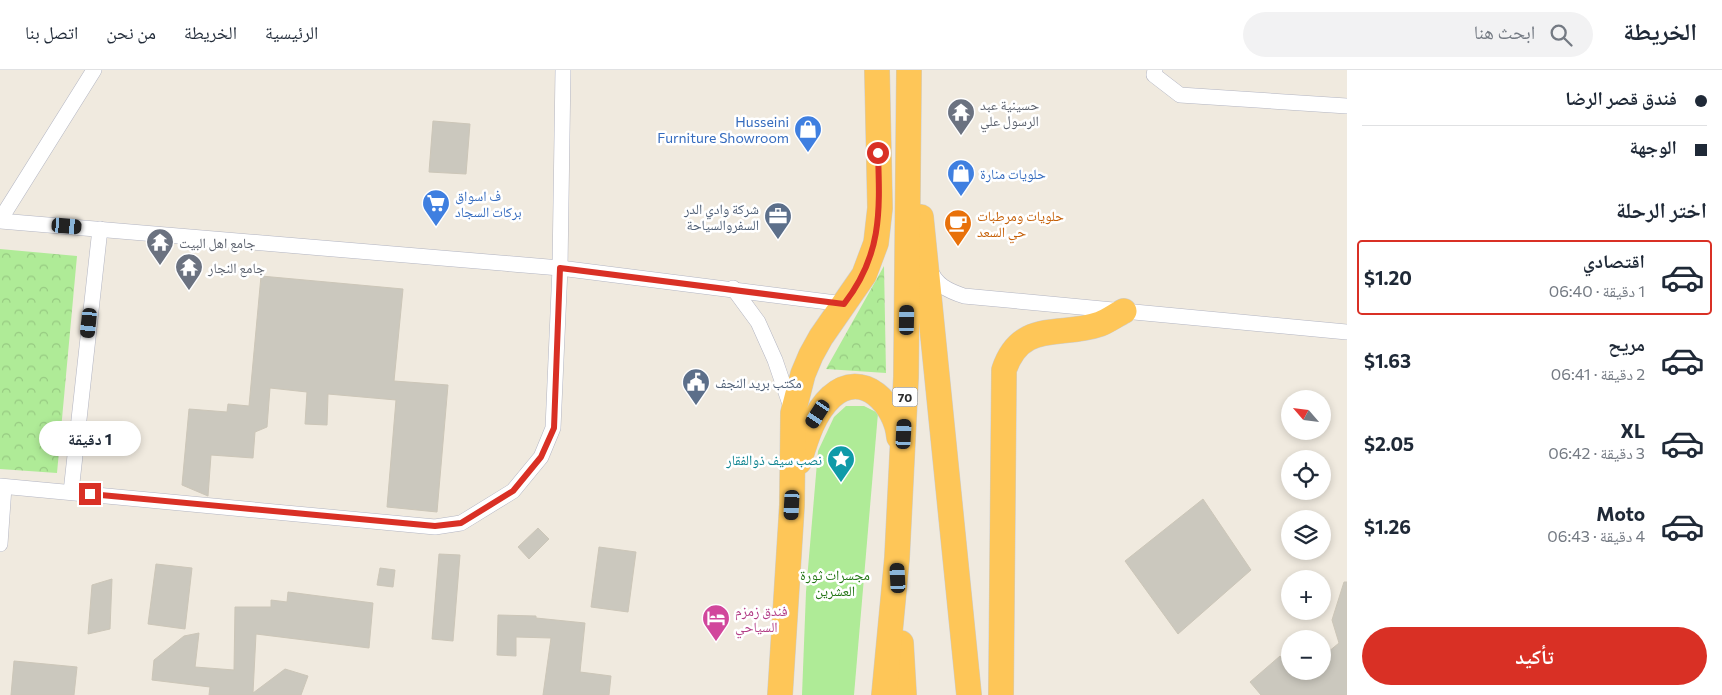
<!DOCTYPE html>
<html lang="ar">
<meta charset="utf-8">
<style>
body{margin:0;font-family:Commissioner,"Noto Naskh Arabic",sans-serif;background:#f2f2f3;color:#1f2937;direction:rtl;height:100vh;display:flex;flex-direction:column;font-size:19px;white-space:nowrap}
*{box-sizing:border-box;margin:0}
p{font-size:16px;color:#747a83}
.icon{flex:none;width:28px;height:28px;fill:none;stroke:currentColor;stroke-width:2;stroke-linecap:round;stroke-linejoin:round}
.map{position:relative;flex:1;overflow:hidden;direction:ltr}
.details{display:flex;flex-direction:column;background:#fff;width:375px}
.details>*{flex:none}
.hud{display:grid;align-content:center;height:110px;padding:0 15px;background:#fff}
.needle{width:32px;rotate:298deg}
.controls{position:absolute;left:1281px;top:320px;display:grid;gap:10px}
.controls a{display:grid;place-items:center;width:50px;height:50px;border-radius:50%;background:#fff;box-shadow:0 2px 8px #0003;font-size:25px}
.end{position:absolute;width:22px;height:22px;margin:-11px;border:6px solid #d93025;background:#fff;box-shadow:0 0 0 2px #fff}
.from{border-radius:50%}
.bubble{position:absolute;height:35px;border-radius:18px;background:#fff;box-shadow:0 2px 8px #0003;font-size:16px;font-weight:700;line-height:35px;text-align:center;direction:rtl}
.car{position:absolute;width:15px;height:30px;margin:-15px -8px;border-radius:6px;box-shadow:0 0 4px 1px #0007;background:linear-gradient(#222 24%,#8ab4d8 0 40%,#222 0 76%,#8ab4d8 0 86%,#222 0)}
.hud b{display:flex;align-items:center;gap:18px;height:48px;font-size:19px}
.hud b+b{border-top:1px solid #e0e1e3}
.hud i{width:12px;height:12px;background:#1f2937}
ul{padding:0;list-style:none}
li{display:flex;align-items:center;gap:15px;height:75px;margin:0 10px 8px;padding:0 5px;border:2px solid transparent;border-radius:5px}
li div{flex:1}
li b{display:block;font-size:19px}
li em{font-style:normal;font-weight:700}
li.selected{border-color:#d93025}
li>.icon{width:45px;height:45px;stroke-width:1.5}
h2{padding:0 15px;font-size:22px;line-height:60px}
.primary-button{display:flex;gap:10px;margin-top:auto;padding:10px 15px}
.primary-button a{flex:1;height:58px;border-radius:30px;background:#d93025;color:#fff;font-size:20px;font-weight:700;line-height:58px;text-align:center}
header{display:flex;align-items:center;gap:30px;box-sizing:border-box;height:70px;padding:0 25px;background:#fff;border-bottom:1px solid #e0e1e3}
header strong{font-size:24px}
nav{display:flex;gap:28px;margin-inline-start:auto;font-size:18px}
.search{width:350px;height:45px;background:#f2f2f3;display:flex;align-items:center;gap:12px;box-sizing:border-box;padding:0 18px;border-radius:28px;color:#747a83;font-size:19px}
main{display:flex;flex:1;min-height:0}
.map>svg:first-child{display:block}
</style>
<header>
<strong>الخريطة</strong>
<div class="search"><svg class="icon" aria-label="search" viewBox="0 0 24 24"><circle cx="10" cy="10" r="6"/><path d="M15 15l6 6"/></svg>ابحث هنا</div>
<nav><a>الرئيسية</a><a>الخريطة</a><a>من نحن</a><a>اتصل بنا</a></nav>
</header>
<main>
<section class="details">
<div class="hud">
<b><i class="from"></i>فندق قصر الرضا</b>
<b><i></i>الوجهة</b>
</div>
<h2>اختر الرحلة</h2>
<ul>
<li class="selected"><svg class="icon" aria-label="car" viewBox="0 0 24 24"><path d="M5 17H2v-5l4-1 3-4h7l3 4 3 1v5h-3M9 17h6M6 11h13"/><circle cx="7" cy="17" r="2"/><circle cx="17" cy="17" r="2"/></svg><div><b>اقتصادي</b><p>1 دقيقة · 06:40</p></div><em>$1.20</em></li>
<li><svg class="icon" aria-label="car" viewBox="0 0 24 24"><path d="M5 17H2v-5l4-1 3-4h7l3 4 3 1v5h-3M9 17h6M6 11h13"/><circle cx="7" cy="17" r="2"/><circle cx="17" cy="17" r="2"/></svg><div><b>مريح</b><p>2 دقيقة · 06:41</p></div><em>$1.63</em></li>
<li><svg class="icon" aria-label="car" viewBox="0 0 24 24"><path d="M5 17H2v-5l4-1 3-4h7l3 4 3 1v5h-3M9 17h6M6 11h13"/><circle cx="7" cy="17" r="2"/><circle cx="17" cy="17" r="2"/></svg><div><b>XL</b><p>3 دقيقة · 06:42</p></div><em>$2.05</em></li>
<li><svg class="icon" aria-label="car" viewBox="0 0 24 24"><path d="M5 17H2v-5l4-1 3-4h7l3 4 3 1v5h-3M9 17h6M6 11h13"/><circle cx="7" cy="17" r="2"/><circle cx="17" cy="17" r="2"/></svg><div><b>Moto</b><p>4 دقيقة · 06:43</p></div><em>$1.26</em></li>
</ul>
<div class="primary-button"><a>تأكيد</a></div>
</section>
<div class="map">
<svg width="1347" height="625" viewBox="0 0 1347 625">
<defs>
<pattern id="park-crowns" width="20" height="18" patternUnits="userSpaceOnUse" patternTransform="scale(1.25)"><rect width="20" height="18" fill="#afeb97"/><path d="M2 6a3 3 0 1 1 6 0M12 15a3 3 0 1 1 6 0" fill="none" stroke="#97ca82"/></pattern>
</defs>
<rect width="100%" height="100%" fill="#f0eadf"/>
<g fill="url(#park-crowns)">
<polygon points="0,179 77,186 57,403 0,399"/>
<polygon points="884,196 886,303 826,299"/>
</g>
<polygon fill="#afeb97" points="846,336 864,336 878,343 854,625 802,625 806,522 818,381 834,347"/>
<g fill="#cbc8be" stroke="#ccc6b8">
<polygon points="433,51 470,54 466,104 429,102"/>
<polygon points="261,206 403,219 394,311 448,315 437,442 387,437 396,330 328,324 327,355 305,354 307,322 270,318 267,357 255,362 253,388 211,385 208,426 182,415 189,339 227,342 228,334 249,336"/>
<polygon points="1203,429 1251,500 1178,564 1125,491"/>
<polygon points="538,458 549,469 529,489 518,477"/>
<polygon points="599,477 636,482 628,542 591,537"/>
<polygon points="439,484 460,485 453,571 432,569"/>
<polygon points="156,494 192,498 185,559 148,554"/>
<polygon points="380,498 395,500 393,517 377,515"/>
<polygon points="112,509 110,559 88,564 92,515"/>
<polygon points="1344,512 1347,512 1347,625 1261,625 1250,612 1280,586 1290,601 1298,608 1306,601 1322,601 1322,587 1339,573 1332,550"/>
<polygon points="288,522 373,533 369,578 256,564 253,623 285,599 308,606 301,625 209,625 210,617 152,610 154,590 184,566 199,563 195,597 234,600 235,537 271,537 271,530 287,532"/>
<polygon points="498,545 536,546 536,548 585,553 580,602 611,606 609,625 543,625 551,568 516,567 516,586 497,585"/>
<polygon points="14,591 77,597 74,625 11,625"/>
</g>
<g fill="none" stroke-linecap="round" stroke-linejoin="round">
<g stroke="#b3b5c2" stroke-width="16">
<g id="minor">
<polyline points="1155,0 1154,5 1180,25 1347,36"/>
<polyline points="0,150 94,0"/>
<polyline points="0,151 560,198 844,234"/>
<path d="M930,199c5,16 19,22 34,27l383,36"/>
<polyline points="733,218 758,252 775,290 792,340"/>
<polyline points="0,416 435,457 461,453 513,421 541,387 553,358 560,198 563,0"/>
<polyline points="71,422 100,159"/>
<polyline points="0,474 4,417"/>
</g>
</g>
<g stroke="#cdcdcd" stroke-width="26">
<g id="trunk">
<polyline points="921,147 969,625"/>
<path d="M799,392c7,-23 14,-48 32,-65 32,-29 65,8 68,40"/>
<polyline points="901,573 904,625"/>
<polyline points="780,625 792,435 793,343 803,304 811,285 821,267 864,205 876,173 880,138 877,0"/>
<polyline points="884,625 897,488 906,307 909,0"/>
<path d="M1001,625l3,-325c17,-51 57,-32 96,-46 8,-3 16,-9 24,-13"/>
</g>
</g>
<use href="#minor" stroke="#fff" stroke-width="15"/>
<use href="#trunk" stroke="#fec658" stroke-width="25"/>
</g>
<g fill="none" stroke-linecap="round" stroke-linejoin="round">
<path stroke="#d93025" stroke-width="6" d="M90,424l345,32 26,-3 52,-32 28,-34 13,-29 6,-160 284,36c38,-49 36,-92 34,-151"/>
</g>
<defs>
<g id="temple-pin" transform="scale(1.4375)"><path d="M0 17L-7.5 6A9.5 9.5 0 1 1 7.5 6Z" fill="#6b7280" stroke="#fff"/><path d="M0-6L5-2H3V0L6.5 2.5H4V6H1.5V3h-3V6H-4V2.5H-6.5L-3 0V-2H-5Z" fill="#fff"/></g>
<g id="shop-pin" transform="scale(1.4375)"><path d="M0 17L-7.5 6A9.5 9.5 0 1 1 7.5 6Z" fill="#3f7fe0" stroke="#fff"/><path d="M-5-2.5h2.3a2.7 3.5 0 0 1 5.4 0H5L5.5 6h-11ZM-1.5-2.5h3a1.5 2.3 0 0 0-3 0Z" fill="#fff"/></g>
<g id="supermarket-pin" transform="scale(1.4375)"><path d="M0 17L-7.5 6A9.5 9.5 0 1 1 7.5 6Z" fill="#3f7fe0" stroke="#fff"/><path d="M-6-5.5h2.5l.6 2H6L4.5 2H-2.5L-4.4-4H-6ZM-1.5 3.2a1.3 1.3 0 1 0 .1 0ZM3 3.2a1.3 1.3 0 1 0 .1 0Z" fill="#fff"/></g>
<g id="office-pin" transform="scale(1.4375)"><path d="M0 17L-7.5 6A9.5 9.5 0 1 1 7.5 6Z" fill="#5c6f8a" stroke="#fff"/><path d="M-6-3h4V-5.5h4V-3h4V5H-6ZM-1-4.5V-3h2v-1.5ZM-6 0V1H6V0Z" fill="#fff"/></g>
<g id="cafe-pin" transform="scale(1.4375)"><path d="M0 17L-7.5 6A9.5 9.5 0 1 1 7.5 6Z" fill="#e8710a" stroke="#fff"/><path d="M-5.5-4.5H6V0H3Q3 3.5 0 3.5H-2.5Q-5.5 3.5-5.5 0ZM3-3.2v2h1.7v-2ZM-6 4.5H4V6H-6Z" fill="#fff"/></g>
<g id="civic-pin" transform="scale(1.4375)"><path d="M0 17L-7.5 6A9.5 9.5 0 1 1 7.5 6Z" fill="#5c6f8a" stroke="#fff"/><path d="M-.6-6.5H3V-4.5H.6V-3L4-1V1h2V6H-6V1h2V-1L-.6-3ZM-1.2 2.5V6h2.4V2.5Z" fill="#fff"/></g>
<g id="sight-pin" transform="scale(1.4375)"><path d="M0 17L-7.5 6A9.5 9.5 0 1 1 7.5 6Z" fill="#0f9aa8" stroke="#fff"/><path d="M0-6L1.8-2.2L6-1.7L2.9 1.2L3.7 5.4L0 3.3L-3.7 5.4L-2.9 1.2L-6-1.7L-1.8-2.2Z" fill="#fff"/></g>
<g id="hotel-pin" transform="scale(1.4375)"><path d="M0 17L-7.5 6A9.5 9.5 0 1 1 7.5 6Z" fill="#d1479c" stroke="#fff"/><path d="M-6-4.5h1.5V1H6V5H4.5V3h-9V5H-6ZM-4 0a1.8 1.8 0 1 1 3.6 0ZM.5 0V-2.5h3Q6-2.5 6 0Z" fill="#fff"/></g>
</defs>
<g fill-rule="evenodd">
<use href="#temple-pin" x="961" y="42"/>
<use href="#shop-pin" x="808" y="59"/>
<use href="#shop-pin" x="961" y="103"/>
<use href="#supermarket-pin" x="436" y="133"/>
<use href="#office-pin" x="778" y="146"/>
<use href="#cafe-pin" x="958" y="153"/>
<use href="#temple-pin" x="160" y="172"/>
<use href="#temple-pin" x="189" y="197"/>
<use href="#civic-pin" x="696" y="312"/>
<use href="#sight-pin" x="841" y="389"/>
<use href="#hotel-pin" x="716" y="548"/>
</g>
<g text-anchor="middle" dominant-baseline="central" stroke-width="5" stroke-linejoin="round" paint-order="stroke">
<rect fill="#fff" stroke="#6d6d6d" stroke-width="1" x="892.5" y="317.5" width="25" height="19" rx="4"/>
<g font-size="12" font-weight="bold" fill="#2e2e2e">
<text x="905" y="327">70</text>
</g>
<g font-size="14" fill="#5b616d" stroke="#fff" text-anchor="start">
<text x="980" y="34">حسينية عبد<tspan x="980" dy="16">الرسول علي</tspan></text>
<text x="179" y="172">جامع اهل البيت</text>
<text x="208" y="197">جامع النجار</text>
</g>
<g font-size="14" fill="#366cbe" stroke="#fff" text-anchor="start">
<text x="789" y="51" text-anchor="end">Husseini<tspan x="789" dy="16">Furniture Showroom</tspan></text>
<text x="980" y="103">حلويات منارة</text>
<text x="455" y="125">ف اسواق<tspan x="455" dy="16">بركات السجاد</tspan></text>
</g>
<g font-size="14" fill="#4e5e75" stroke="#fff" text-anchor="end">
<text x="759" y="138">شركة وادي الدر<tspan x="759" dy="16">السفروالسياحة</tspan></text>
<text x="715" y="312" text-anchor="start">مكتب بريد النجف</text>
</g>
<g font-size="14" fill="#c56008" stroke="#fff" text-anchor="start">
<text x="977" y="145">حلويات ومرطبات<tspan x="977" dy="16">حي السعد</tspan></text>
</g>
<g font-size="14" fill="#0d838f" stroke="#fff" text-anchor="end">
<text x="822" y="389">نصب سيف ذوالفقار</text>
</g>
<g font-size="14" fill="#227514" stroke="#fff">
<text x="835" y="504">مجسرات ثورة<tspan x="835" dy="16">العشرين</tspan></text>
</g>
<g font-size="14" fill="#b23c85" stroke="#fff" text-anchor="start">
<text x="735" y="540">فندق زمزم<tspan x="735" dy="16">السياحي</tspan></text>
</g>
</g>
</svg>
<div class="controls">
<a><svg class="needle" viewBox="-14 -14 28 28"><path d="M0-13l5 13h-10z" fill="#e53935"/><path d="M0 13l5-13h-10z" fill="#747a83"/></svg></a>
<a><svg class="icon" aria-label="locate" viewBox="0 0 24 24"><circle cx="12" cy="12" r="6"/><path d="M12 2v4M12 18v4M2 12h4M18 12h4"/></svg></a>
<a><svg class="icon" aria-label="layers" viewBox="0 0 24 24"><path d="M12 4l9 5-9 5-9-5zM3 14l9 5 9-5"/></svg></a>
<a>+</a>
<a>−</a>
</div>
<i class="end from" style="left:878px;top:83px"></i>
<i class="end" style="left:90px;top:424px"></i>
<div class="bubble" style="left:39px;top:351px;width:102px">1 دقيقة</div>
<i class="car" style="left:67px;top:156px;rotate:95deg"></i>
<i class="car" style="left:907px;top:250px;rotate:1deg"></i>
<i class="car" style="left:89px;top:253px;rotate:186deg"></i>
<i class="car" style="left:818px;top:344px;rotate:213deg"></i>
<i class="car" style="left:904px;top:364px;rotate:3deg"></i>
<i class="car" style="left:792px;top:435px;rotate:183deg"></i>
<i class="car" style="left:898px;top:508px;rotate:357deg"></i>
</div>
</main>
